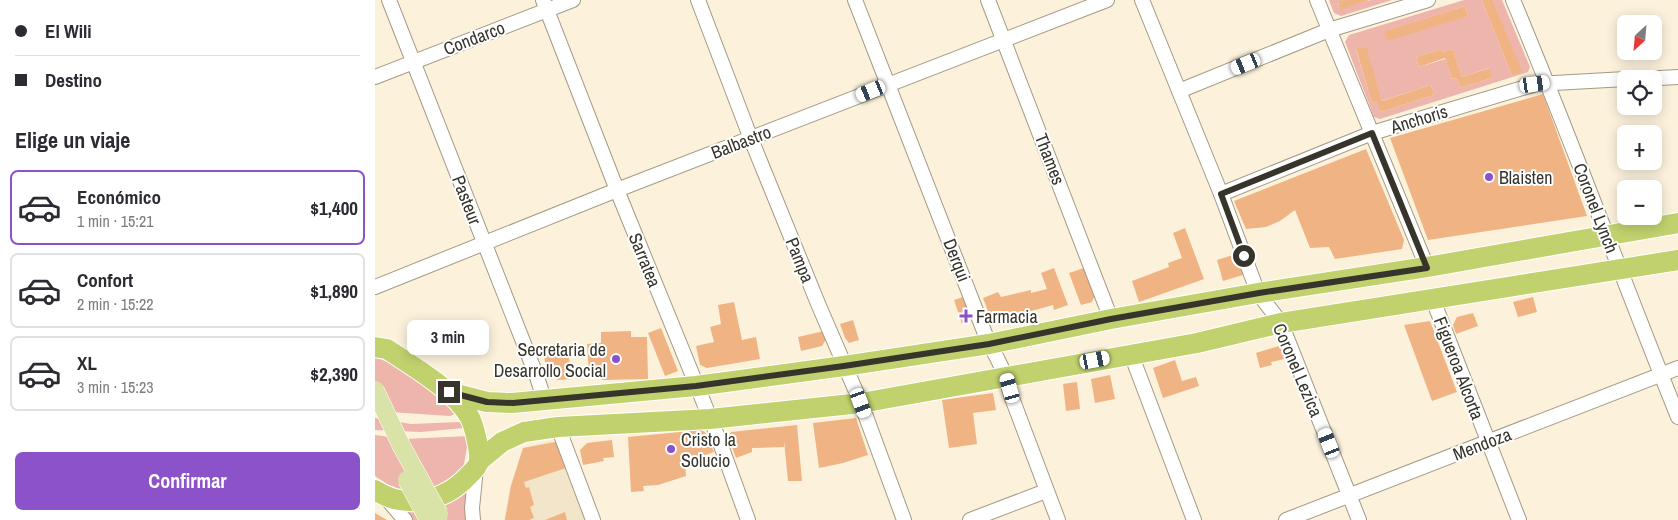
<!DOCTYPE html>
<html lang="es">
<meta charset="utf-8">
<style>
body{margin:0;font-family:"Archivo Narrow",sans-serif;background:#f7f7f7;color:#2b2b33;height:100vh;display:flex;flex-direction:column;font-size:19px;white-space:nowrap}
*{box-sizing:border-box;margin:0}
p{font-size:16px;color:#7c7c81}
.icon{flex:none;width:28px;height:28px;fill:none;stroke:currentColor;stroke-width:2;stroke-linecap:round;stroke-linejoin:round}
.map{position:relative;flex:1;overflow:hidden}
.side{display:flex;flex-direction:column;background:#fff;width:375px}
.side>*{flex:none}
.top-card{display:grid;align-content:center;height:110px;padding:0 15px;background:#fff}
.needle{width:32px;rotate:206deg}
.controls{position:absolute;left:1242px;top:15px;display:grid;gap:10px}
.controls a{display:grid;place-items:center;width:45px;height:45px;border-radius:8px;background:#fff;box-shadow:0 2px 12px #0003;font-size:25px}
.end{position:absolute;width:22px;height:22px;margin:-11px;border:6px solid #37342b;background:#fff;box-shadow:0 0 0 2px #fff}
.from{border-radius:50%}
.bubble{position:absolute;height:35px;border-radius:8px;background:#fff;box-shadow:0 2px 12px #0003;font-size:16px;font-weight:700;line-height:35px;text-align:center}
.car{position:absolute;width:15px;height:30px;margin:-15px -8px;border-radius:6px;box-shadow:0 0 4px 1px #0007;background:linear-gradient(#fff 24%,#345 0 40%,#fff 0 76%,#345 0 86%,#fff 0)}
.top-card b{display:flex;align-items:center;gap:18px;height:48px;font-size:19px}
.top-card b+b{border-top:1px solid #e1e1e2}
.top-card i{width:12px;height:12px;background:#2b2b33}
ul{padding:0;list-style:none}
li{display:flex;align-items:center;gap:15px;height:75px;margin:0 10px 8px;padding:0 5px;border:2px solid #e1e1e2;border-radius:8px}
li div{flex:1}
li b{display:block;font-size:19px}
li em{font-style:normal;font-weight:700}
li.selected{border-color:#8b52c9}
li>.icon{width:45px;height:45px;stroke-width:1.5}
h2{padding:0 15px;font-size:22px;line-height:60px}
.action{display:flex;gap:10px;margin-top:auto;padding:10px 15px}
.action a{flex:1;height:58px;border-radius:8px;background:#8b52c9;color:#fff;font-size:20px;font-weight:700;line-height:58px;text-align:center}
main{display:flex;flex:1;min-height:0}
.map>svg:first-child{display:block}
</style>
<main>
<section class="side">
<div class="top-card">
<b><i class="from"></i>El Wili</b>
<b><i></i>Destino</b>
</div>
<h2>Elige un viaje</h2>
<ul>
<li class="selected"><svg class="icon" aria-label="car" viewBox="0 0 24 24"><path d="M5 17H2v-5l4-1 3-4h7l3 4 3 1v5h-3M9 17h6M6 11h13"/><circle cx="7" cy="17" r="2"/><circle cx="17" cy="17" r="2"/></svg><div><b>Económico</b><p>1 min · 15:21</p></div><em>$1,400</em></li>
<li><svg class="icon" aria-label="car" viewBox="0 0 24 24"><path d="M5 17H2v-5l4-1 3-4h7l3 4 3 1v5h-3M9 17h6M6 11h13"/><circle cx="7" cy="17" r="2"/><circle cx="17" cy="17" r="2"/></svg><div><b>Confort</b><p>2 min · 15:22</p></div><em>$1,890</em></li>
<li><svg class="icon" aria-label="car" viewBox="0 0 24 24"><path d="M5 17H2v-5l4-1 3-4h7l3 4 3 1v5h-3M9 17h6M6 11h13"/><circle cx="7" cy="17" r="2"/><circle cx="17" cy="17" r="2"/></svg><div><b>XL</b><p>3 min · 15:23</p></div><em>$2,390</em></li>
</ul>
<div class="action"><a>Confirmar</a></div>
</section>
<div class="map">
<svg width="1303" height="520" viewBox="0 0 1303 520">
<rect width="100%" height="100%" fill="#fcf2dc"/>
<polygon fill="#f2e5c9" points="175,441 180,442 183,446 212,520 129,520 135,487 148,448"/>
<g fill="#edb5ab" fill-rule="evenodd">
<polygon points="954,0 968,0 963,3 965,9 996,0 1017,0 966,16 959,13"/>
<path d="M1089,0h18l30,76 9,-4 -28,-72h9l28,67 -2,5 -148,47 -6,-2 -29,-75 4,-7zM1090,6l3,10 -83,15h1zM990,46l17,55 -10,2 -16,-53zM1067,49l3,10 -26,8 -3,-10zM1078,49l9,28 27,-9 3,10 -32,10 -3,-10 -5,1 -9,-27zM1056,85l3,10 -53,17 -3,-10z"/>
<path d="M0,358c21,3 66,39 82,55l-7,3 -75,-5z"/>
<polygon points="0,418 36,424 85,422 89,428 46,432 0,430"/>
<polygon points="0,435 30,439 94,436 88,469 72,485 29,491 12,484 0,476"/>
<polygon points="87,493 91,494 91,520 72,520 70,517 61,520 35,520 31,511 67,506"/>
</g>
<g fill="#f0b383">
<polygon points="968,0 995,0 965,10 963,2"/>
<polygon points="1107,0 1118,0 1147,72 1137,76"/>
<polygon points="1090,6 1093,16 1013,41 1010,31"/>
<polygon points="991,46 1007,101 1056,85 1059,95 1006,112 1002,102 997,103 981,49"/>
<polygon points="1067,49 1068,52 1078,49 1087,77 1115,68 1117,78 1085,88 1082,78 1077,79 1070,58 1044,67 1041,57"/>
<polygon points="1168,94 1212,216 1053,240 1015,138"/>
<polygon points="991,149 1029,240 1027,249 960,259 954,247 935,248 920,210 905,221 891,227 871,229 859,201"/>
<polygon points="810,228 829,279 764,302 757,281 794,267 793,263 807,258 798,233"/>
<polygon points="861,254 868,275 848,281 842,260"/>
<polygon points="712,267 721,292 717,302 706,305 694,273"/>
<polygon points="679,268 693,305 679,310 678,305 624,320 614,314 608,298 623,292 626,297 656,290 656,293 672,289 666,273"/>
<polygon points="588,297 595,318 592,322 587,324 579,300"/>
<polygon points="1158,297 1162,312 1143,317 1138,302"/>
<polygon points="359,302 367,340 381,337 385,359 332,368 325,365 321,346 339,342 335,327 346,324 343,305"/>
<polygon points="1098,313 1103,326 1081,334 1078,325 1082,317"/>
<polygon points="478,320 484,340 474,343 470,338 465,324"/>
<polygon points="1055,321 1082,392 1057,401 1029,325"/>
<polygon points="286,328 303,371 290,376 273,333"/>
<polygon points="256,331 256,337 272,337 273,379 227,380 227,374 214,375 212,344 226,343 226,332"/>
<polygon points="449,331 451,339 447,346 426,351 423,337"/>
<polygon points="192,344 197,379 183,380 172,375 168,347"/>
<polygon points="907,345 910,359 896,362 897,365 885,368 881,353"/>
<polygon points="800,360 807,381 821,377 824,386 788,398 778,368"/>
<polygon points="735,375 740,399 720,403 716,379"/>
<polygon points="702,382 705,409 691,411 688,384"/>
<polygon points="618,393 621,410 598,413 602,444 574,448 567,400"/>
<polygon points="481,418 493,455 468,463 444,468 438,423"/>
<polygon points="422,425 427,481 413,481 409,441 409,447 377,448 377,452 361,458 353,436 356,432"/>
<polygon points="326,430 330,432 339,452 310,462 311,476 283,485 268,486 269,491 256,492 253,437"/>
<polygon points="237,440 239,457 228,458 229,461 208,465 205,450 212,443"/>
<polygon points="181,442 191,468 149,482 151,488 154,487 159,505 155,507 159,518 154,520 130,520 136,486 148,448"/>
<polygon points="190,512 192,520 170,520"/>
<polygon points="0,513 12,520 0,520"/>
</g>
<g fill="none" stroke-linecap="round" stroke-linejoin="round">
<g stroke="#a39a85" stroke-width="16">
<g id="minor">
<polyline points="14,0 162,377 169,399"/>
<polyline points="168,0 242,190 344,440 373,520"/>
<polyline points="323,0 376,139 444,306 486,403 529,520"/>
<path d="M480,0l134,344c11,17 18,34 23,54l46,122"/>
<polyline points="613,0 736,319"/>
<polyline points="767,0 846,194 883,293 906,323 984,520"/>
<polyline points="942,0 1052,267"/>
<path d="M1138,0c58,138 109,278 165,417"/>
<polyline points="0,77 198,0"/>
<polyline points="1267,79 1303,77"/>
<polyline points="804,91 954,30 1053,0"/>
<polyline points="846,194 997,133 1161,84 1251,79"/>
<polyline points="0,287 242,190 732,0"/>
<polyline points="1058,300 1144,520"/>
<polyline points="756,354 819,520"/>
<polyline points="183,427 218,520"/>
<polyline points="11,498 30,520"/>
<polyline points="98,520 97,508 101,468"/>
<polyline points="595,520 671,491"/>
<polyline points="911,520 1303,368"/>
</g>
</g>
<g stroke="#fff" stroke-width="22">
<g id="highway">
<path d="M0,347l12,2c25,17 67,41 82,67 5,8 11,35 10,45 -1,6 -7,11 -11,15 -24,26 -63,34 -93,14"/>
<polyline points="74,392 112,402 137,403 321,386 469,366 614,344 736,319 883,293 1052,267 1303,223"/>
<polyline points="104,461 127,442 149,432 183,427 335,419 486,403 822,343 906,323 1303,260"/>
</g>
</g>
<use href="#minor" stroke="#fff" stroke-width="14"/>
<use href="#highway" stroke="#c1d16d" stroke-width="20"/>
<g stroke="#fff" stroke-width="19" stroke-linecap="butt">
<g id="major-bridge">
<polyline points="0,390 27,447 64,514"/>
<polyline points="32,480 52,517"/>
</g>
</g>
<use href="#major-bridge" stroke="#dae3a7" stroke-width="18"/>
</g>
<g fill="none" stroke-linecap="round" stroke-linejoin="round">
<polyline stroke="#37342b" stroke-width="6" points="74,392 112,402 138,403 321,386 469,366 614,344 736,319 884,293 1052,268 997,133 846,194 869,256"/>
</g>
<g fill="#8b52c9" stroke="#fff" stroke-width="2">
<circle cx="1114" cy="177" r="5"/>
<path d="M588.5 308.5h5v5h5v5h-5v5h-5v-5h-5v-5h5z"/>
<circle cx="241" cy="359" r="5"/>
<circle cx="296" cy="449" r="5"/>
</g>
<g text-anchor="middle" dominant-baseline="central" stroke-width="4" stroke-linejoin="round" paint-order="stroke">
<g font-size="18" fill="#37342b" stroke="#fff">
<text transform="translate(99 38) rotate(-21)">Condarco</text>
<text transform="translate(1044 119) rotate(-17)">Anchoris</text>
<text transform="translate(366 142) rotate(-21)">Balbastro</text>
<text transform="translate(675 159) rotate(69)">Thames</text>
<text transform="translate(92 200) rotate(69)">Pasteur</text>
<text transform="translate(1221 208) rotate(69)">Coronel Lynch</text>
<text transform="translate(270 260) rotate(68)">Sarratea</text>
<text transform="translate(425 260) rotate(68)">Pampa</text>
<text transform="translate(582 260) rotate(69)">Derqui</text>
<text transform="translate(1084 368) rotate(69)">Figueroa Alcorta</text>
<text transform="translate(923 370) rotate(67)">Coronel Lezica</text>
<text transform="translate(1107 444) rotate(-21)">Mendoza</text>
</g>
<g font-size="18" fill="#37342b" stroke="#fff" text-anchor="start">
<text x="1124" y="177">Blaisten</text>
<text x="601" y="316">Farmacia</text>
<text x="231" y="349" text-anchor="end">Secretaria de<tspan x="231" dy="21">Desarrollo Social</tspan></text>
<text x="306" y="439">Cristo la<tspan x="306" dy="21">Solucio</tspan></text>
</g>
</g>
</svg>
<div class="controls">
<a><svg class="needle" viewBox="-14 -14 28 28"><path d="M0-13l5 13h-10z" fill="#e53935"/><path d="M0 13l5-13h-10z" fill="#7c7c81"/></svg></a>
<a><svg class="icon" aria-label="locate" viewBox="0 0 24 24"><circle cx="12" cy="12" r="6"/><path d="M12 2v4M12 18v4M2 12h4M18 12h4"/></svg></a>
<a>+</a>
<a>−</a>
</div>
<i class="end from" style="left:869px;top:256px"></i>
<i class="end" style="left:74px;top:392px"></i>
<div class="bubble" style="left:32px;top:320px;width:82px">3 min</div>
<i class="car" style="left:871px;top:64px;rotate:248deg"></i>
<i class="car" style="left:1160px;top:84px;rotate:82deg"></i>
<i class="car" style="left:496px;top:91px;rotate:248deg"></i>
<i class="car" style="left:720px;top:360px;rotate:79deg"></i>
<i class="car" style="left:635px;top:388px;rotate:344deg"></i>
<i class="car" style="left:486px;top:403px;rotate:160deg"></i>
<i class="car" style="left:954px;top:443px;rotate:338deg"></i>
</div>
</main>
